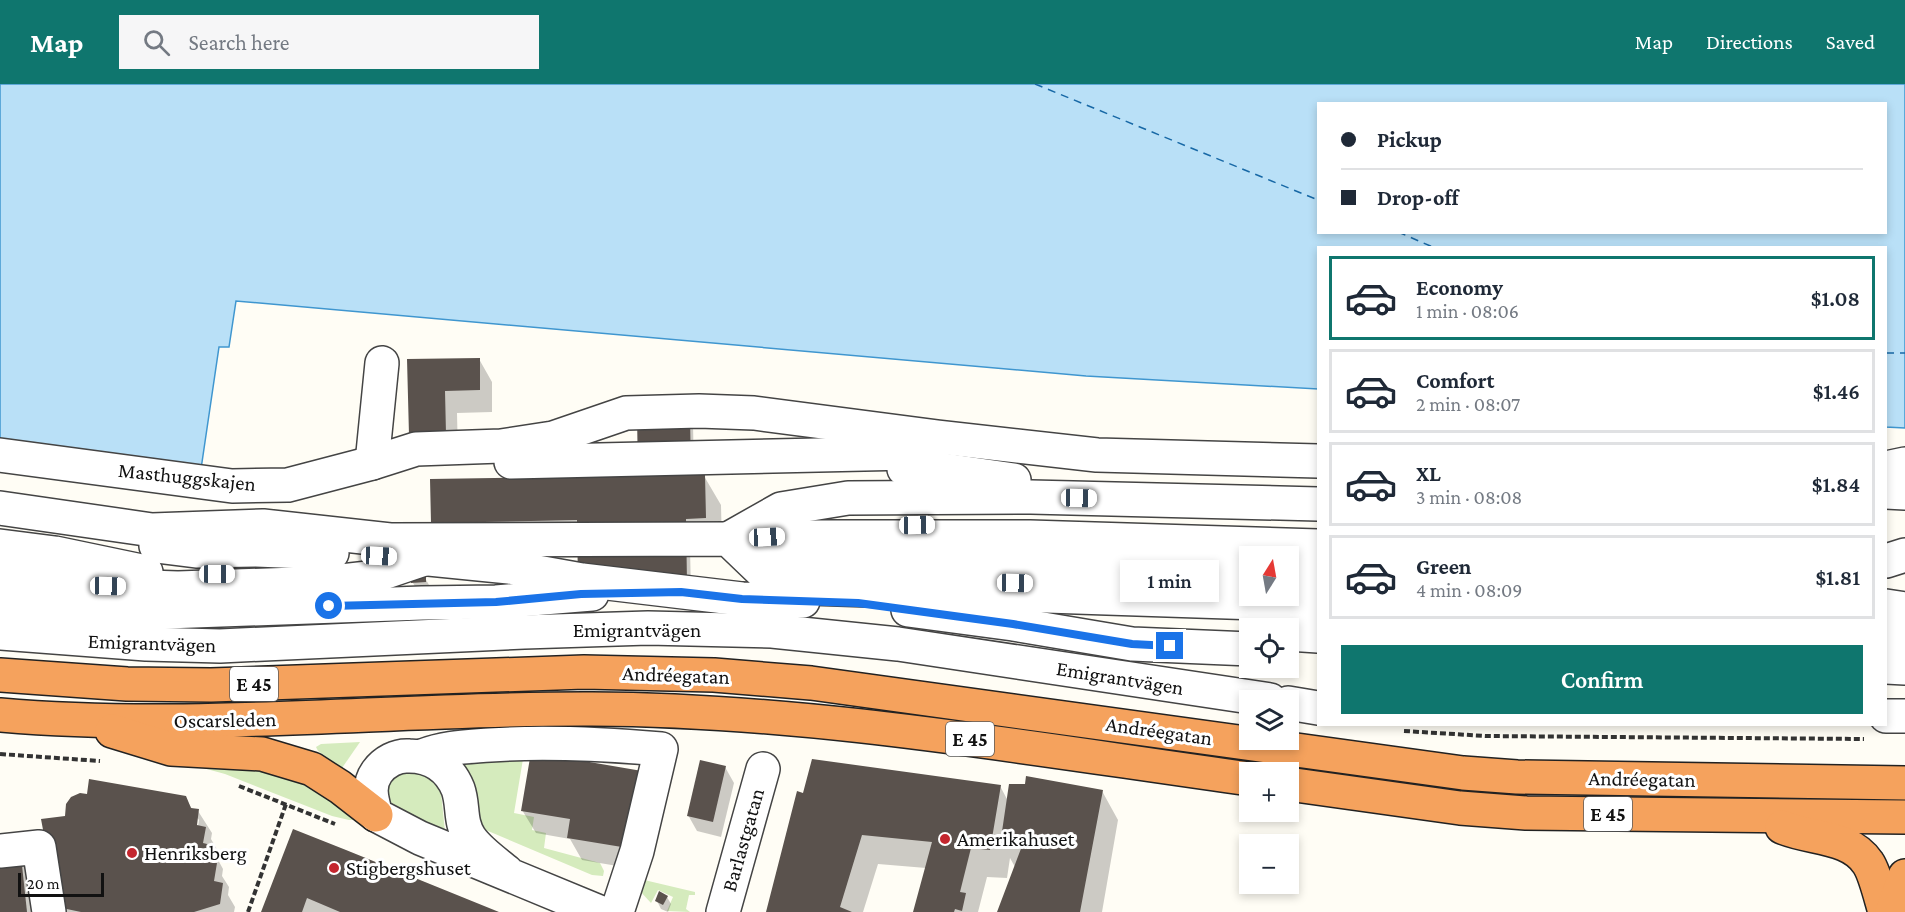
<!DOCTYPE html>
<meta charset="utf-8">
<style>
body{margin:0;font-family:"Crimson Pro",serif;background:#f6f6f7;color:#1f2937;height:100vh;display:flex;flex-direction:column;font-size:22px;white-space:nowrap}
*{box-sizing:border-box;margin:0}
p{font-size:20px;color:#747a83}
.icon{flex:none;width:33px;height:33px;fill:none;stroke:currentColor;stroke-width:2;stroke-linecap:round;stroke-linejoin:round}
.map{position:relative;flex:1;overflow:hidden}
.side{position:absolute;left:1317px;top:162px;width:570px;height:480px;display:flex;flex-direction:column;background:#fff;border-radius:0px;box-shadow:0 3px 9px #0003}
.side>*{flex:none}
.hud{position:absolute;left:1317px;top:18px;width:570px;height:132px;border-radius:0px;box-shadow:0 3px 9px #0003;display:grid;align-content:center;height:132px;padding:0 24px;background:#fff}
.needle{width:39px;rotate:11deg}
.fabs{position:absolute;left:1239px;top:462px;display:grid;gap:12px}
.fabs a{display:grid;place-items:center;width:60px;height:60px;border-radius:0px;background:#fff;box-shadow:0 3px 9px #0003;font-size:30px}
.scale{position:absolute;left:18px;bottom:15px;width:86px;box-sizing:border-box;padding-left:6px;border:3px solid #111;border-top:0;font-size:16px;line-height:21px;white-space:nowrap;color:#111;-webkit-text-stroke:4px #fff;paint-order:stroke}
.end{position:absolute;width:27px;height:27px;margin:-14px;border:8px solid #1a73e8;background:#fff;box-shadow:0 0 0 3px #fff}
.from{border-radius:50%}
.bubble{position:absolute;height:42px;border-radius:0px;background:#fff;box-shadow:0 3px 9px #0003;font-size:20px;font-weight:600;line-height:42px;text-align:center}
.car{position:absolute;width:18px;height:36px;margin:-18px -9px;border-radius:8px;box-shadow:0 0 4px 2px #0007;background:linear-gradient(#fff 24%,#345 0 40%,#fff 0 76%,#345 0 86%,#fff 0)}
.hud b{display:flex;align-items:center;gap:21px;height:57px;font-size:22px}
.hud b+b{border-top:2px solid #e0e1e3}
.hud i{width:15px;height:15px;background:#1f2937}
ul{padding:10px 0 0;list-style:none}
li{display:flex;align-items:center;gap:18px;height:84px;margin:0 12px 9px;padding:0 12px;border:3px solid #e0e1e3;border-radius:0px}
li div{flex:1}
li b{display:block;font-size:22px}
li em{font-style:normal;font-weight:600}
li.selected{border-color:#0f766e}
li>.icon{width:54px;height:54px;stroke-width:1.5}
.primary-button{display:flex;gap:12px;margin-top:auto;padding:12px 24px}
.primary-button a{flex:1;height:69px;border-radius:0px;background:#0f766e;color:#fff;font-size:24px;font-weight:600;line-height:69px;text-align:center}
header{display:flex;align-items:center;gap:36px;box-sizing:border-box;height:84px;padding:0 30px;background:#0f766e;color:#fff}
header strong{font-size:28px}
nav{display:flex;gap:33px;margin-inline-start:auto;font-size:21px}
.search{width:420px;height:54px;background:#f6f6f7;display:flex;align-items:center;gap:15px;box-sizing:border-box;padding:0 21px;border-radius:0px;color:#747a83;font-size:22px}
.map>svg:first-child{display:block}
</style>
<header>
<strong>Map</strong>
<div class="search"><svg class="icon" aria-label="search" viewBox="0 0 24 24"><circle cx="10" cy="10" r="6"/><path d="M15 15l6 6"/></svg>Search here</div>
<nav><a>Map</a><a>Directions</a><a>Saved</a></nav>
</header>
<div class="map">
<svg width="1905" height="828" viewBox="0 0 1905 828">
<rect width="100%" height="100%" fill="#fffdf5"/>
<g fill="#d5ebbd">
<polygon points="360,658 342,684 318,667 316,663 321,660"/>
<polygon points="524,669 514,729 534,733 532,746 546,749 544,764 600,779 604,787 603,792 592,791 481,744 458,673"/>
<polygon points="251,679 305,695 353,733 353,736 349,736 332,732 225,690 192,681"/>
<polygon points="400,684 432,693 441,708 445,748 388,722 383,699"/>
<polygon points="640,795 695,808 695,811 689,811 686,825 690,828 667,827 673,813 658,806 651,819 639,806"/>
</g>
<path fill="#b9e0f7" stroke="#3f96cf" stroke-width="1.5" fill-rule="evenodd" d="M0,0h1905v344l-19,-1v-179h-568v141l-232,-13 -850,-75 -7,46h-10l-18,122 -201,-29zM1318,20h568v128h-568z"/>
<g fill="#0003" fill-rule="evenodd">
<polygon points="479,275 492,298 492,328 457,329 458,373 409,277"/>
<polygon points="693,339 694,392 704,392 721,421 722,463 690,464 691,507 579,466 449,468 433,439 641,393"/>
<polygon points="257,476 261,483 261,488 250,488 245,481"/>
<polygon points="425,494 429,501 429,506 417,506 413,499"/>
<polygon points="725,683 734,699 721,753 697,747 688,731"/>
<polygon points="641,688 641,786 582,776 570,755 536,749 522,726"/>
<polygon points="1000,702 1008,717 1026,702 1102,707 1118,736 1102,828 998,828 1015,783 1010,774 1007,794 987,793 978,828 915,828 926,784 878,780 863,828 767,828 804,710"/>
<path d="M185,713l7,12 6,2 14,22 -1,6 7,12 -1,7 6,11 -1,7 7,11 -1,8 7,12 -1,5h-168l-3,-5 -18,-72zM197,733l2,3 -2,13z"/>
<polygon points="294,746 494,828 264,828"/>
<polygon points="20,773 42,812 44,828 0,828"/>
<polygon points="667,813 671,820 668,828 661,825 657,817"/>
</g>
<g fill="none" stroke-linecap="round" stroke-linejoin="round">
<g stroke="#1768a6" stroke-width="1.5" stroke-dasharray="8 6" stroke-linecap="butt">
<polyline points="1035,0 1318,116"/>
<polyline points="1398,148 1435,164"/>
<polyline points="1886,269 1905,269"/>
</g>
</g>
<g fill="#5a524d">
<polygon points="480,274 480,306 445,307 446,350 409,351 407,275"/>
<polygon points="690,330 691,391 705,391 706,434 686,435 687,500 578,502 577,436 431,439 430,395 638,392 637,331"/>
<polygon points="426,492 426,498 411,499 411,493"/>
<polygon points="531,668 642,687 628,764 567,754 570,735 521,727"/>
<polygon points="812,675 1001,701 990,766 971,764 960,808 966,809 962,827 955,825 954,828 913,828 932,758 862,751 840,823 852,828 766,828 797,707 803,709"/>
<polygon points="700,676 726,682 713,738 687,732"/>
<polygon points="1026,692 1103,706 1080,828 997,828 1022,762 1000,761 1009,700 1025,700"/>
<polygon points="89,695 186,712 191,724 199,725 197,741 206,743 203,759 211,761 208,777 217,779 214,797 223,799 220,820 194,828 81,828 62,824 51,750 44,751 41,735 65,732 66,720 71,713 80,709 87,710"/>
<polygon points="293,745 346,766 499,828 340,828 307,814 302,828 261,828"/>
<polygon points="21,772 27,828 0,828 0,774"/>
<polygon points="659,807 668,812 663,821 655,817"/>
</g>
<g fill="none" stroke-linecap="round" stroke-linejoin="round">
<g stroke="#444" stroke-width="36">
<g id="minor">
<polyline points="0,371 232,402 288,401 372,379 416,365 501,362 553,354 626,329 699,327 754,329 938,353 1097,371 1318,377"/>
<polyline points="511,378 909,369 931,371"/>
<polyline points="372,379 382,279"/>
<polyline points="1886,384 1905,380"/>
<polyline points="904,385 930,384 1014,396"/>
<polyline points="1886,408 1905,409"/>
<polyline points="0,424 152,446 263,442 390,456 728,455 778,503 1318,521"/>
<polyline points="728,455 781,425 848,414 1031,413 1318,420"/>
<polyline points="733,455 787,453 1030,453 1318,462"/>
<polyline points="741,460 783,477 1250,489"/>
<polyline points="0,462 55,469 146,488"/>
<polyline points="156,462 196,467 256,466 332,469"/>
<polyline points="429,475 509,483 582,496 742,515 803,517"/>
<polyline points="1886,477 1905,471"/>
<polyline points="1288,490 1318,491"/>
<polyline points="0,494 61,500 178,504 324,499 368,494 424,475"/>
<polyline points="0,520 114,528 166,528 422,519 496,518 592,510"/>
<polyline points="1886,522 1905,525"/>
<polyline points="908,526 1013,540 1132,560 1250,565"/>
<polyline points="0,549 146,560 220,562 524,548 648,544 772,547 898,560 1270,616"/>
<polyline points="1288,550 1318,552"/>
<polyline points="1886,553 1905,553"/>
<polyline points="1886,583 1905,584"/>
<polyline points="1288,619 1318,624"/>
<polyline points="1886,632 1905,632"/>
<path d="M422,672c24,-9 43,-9 68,-11 57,-4 113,-1 171,4l-24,102 -20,61"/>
<polyline points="0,767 39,763 49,828"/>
<path d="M507,788c-12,-10 -28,-21 -37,-34 -11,-17 -6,-32 -12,-49 -9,-22 -26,-33 -49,-33 -12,-1 -25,6 -32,16 -10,14 -5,28 -1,43l44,23 179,74"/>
<polyline points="723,828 763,685"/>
</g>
</g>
<g stroke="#222" stroke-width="36">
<g id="highway">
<polyline points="0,591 127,600 211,601 584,588 714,591 811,599 1463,689 1517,693 1905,699"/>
<path d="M0,631c197,17 395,-7 592,-6 221,1 439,40 658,70"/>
<polyline points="112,647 171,665 262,670 312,685 340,703 376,731"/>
<polyline points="1288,700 1460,724 1526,729 1905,733"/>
<path d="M1782,743c27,12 68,8 86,36 7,10 13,36 17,49"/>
<polyline points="1892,828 1905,792"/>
</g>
</g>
<g stroke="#333" stroke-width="4" stroke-dasharray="6 3" stroke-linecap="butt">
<polyline points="1404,647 1486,652 1864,655"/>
<polyline points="0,670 100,677"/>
<polyline points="239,702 335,740"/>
<polyline points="248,828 286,720"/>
</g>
<use href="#minor" stroke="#fff" stroke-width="33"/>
<use href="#highway" stroke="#f5a25d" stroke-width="33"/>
</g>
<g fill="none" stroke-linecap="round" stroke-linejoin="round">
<polyline stroke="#1a73e8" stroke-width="8" points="329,522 496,518 581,510 681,508 742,515 858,519 1013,540 1132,560 1170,562"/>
</g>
<g fill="#c4262e" stroke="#fff" stroke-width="2">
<circle cx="945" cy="755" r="6"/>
<circle cx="132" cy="769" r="6"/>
<circle cx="334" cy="784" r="6"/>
</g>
<g text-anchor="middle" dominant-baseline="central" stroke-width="6" stroke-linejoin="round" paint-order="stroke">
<g fill="#fff" stroke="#585858" stroke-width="1.5">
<rect x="230" y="583" width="48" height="34" rx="4.5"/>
<rect x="946" y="638" width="48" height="34" rx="4.5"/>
<rect x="1584" y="713" width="48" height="34" rx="4.5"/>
</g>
<g font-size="20" font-weight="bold" fill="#111">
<text x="254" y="600">E 45</text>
<text x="970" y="655">E 45</text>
<text x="1608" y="730">E 45</text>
</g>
<g font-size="21" fill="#111" stroke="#fff">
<text transform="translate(187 393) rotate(6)">Masthuggskajen</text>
<text x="637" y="546">Emigrantvägen</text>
<text transform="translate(152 559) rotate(2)">Emigrantvägen</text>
<text transform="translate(676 591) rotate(2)">Andréegatan</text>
<text transform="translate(1120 594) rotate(9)">Emigrantvägen</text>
<text transform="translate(225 636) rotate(-1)">Oscarsleden</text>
<text transform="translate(1159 647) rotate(8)">Andréegatan</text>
<text transform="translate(1642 695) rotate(1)">Andréegatan</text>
<text transform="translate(743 756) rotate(-74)">Barlastgatan</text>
</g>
<g font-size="21" fill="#111" stroke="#fff" text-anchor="start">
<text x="957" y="755">Amerikahuset</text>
<text x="144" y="769">Henriksberg</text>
<text x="346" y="784">Stigbergshuset</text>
</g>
</g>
</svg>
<div class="fabs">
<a><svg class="needle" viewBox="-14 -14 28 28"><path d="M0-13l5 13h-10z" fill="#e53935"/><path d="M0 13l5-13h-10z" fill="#747a83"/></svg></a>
<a><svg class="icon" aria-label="locate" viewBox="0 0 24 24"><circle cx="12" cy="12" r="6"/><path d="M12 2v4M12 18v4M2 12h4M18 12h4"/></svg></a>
<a><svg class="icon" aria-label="layers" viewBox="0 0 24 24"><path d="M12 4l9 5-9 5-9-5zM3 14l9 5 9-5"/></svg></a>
<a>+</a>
<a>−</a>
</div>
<div class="scale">20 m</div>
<i class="end from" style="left:329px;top:522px"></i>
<i class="end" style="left:1170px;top:562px"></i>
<div class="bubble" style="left:1120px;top:476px;width:99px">1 min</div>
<i class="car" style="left:1079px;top:414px;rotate:91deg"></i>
<i class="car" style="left:917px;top:441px;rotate:89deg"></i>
<i class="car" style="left:767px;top:453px;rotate:87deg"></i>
<i class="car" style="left:379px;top:472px;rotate:93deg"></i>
<i class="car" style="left:217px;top:490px;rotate:90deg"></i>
<i class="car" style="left:1015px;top:499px;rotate:91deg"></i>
<i class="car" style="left:108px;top:502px;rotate:91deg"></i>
<div class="hud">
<b><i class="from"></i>Pickup</b>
<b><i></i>Drop-off</b>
</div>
<section class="side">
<ul>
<li class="selected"><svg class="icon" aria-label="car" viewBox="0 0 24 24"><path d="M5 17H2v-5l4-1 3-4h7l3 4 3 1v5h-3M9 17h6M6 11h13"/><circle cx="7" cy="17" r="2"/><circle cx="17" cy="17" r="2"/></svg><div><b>Economy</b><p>1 min · 08:06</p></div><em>$1.08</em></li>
<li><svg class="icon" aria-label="car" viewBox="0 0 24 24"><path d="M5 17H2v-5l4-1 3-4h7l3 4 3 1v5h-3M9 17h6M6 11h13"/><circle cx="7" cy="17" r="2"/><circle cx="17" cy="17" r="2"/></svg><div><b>Comfort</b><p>2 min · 08:07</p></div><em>$1.46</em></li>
<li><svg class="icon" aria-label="car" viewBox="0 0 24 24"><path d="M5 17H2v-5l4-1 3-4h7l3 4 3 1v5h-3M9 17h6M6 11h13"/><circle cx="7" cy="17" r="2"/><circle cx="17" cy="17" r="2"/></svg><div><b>XL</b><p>3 min · 08:08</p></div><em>$1.84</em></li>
<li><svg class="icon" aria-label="car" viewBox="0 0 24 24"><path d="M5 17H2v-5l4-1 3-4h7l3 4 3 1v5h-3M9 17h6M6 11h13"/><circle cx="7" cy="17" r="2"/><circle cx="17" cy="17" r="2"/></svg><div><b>Green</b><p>4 min · 08:09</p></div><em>$1.81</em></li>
</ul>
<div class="primary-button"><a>Confirm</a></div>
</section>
</div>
